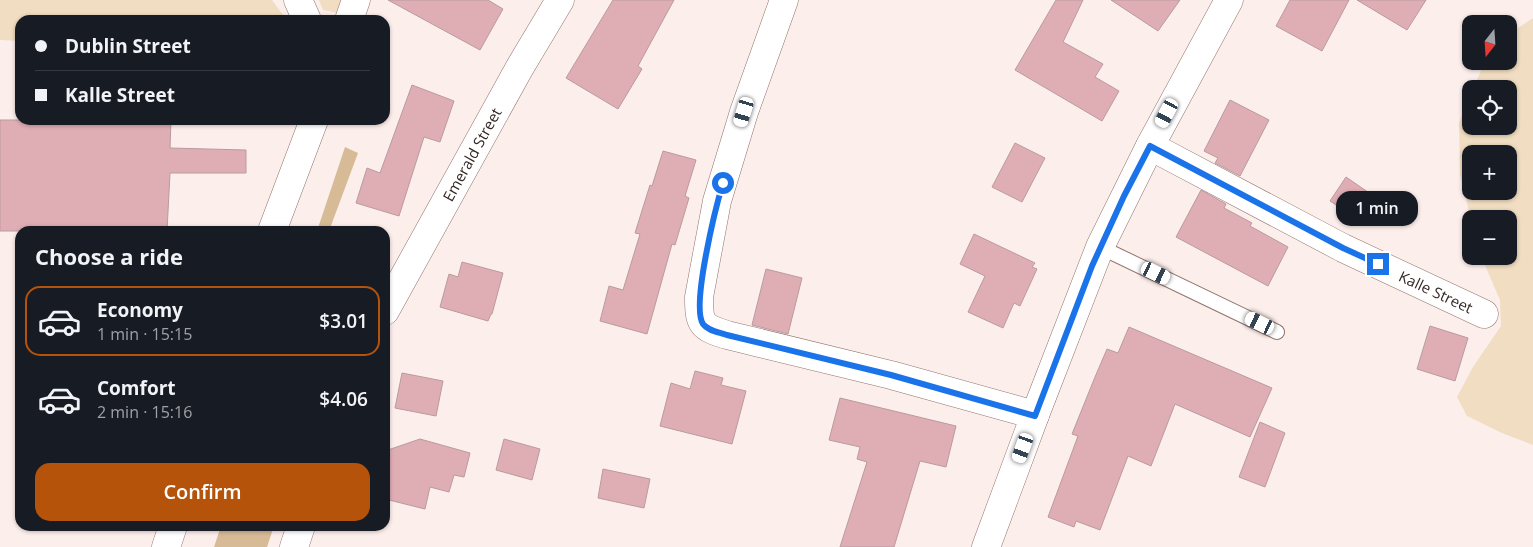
<!DOCTYPE html>
<meta charset="utf-8">
<style>
body{margin:0;font-family:"Open Sans",sans-serif;background:#242831;color:#f1f3f6;height:100vh;display:flex;flex-direction:column;font-size:19px;white-space:nowrap}
*{box-sizing:border-box;margin:0}
p{font-size:16px;color:#9ea1a6}
.icon{flex:none;width:28px;height:28px;fill:none;stroke:currentColor;stroke-width:2;stroke-linecap:round;stroke-linejoin:round}
.map{position:relative;flex:1;overflow:hidden}
.side{position:absolute;left:15px;top:226px;width:375px;height:305px;display:flex;flex-direction:column;background:#171b24;border-radius:15px;box-shadow:0 1px 4px #0004}
.side>*{flex:none}
.top-card{position:absolute;left:15px;top:15px;width:375px;height:110px;border-radius:15px;box-shadow:0 1px 4px #0004;display:grid;align-content:center;height:110px;padding:0 20px;background:#171b24}
.needle{width:32px;rotate:197deg}
.fabs{position:absolute;left:1462px;top:15px;display:grid;gap:10px}
.fabs a{display:grid;place-items:center;width:55px;height:55px;border-radius:10px;background:#171b24;box-shadow:0 1px 4px #0004;font-size:25px}
.end{position:absolute;width:22px;height:22px;margin:-11px;border:6px solid #1a73e8;background:#fff;box-shadow:0 0 0 2px #fff}
.from{border-radius:50%}
.bubble{position:absolute;height:35px;border-radius:15px;background:#171b24;box-shadow:0 1px 4px #0004;font-size:16px;font-weight:600;line-height:35px;text-align:center}
.car{position:absolute;width:15px;height:30px;margin:-15px -8px;border-radius:6px;box-shadow:0 0 4px 1px #0007;background:linear-gradient(#fff 24%,#345 0 40%,#fff 0 76%,#345 0 86%,#fff 0)}
.top-card b{display:flex;align-items:center;gap:18px;height:48px;font-size:19px}
.top-card b+b{border-top:1px solid #363941}
.top-card i{width:12px;height:12px;background:#f1f3f6}
ul{padding:0;list-style:none}
li{display:flex;align-items:center;gap:15px;height:70px;margin:0 10px 8px;padding:0 10px;border:2px solid transparent;border-radius:15px}
li div{flex:1}
li b{display:block;font-size:19px}
li em{font-style:normal;font-weight:600}
li.selected{border-color:#b45309}
li>.icon{width:45px;height:45px;stroke-width:1.5}
h2{padding:0 20px;font-size:22px;line-height:60px}
.cta{display:flex;gap:10px;margin-top:auto;padding:10px 20px}
.cta a{flex:1;height:58px;border-radius:15px;background:#b45309;color:#fff;font-size:20px;font-weight:600;line-height:58px;text-align:center}
.map>svg:first-child{display:block}
</style>
<div class="map">
<svg width="1533" height="547" viewBox="0 0 1533 547">
<rect width="100%" height="100%" fill="#fceeeb"/>
<g fill="#f1ddc2" fill-rule="evenodd">
<polygon points="0,0 272,0 283,15 284,20 20,20 20,41 0,40"/>
<polygon points="319,0 342,0 338,13 323,10"/>
<path d="M1533,18v427l-31,-12 -35,-17 -10,-19 16,-30 28,-41 -1,-26 -19,-44h28v-37h-38l-11,-44 -1,-52 12,-31v34h38v-37h-36l12,-28h24v-27zM1471,154h38v37h-38z"/>
</g>
<g fill="#d7bb97">
<polygon points="345,147 358,153 329,231 317,231"/>
<polygon points="221,526 274,526 267,547 214,547"/>
</g>
<g fill="#dfaeb4" stroke="#ba9a9e">
<polygon points="388,0 488,0 503,9 480,50"/>
<polygon points="613,0 674,0 638,66 642,69 618,109 566,78"/>
<polygon points="1056,0 1083,0 1063,42 1103,64 1095,77 1119,91 1102,121 1015,70"/>
<polygon points="1111,0 1180,0 1158,31"/>
<polygon points="1290,0 1349,0 1322,51 1276,26"/>
<polygon points="1357,0 1426,0 1407,30"/>
<polygon points="412,85 454,101 440,142 424,137 399,216 356,203 367,168 380,173"/>
<polygon points="1230,100 1269,120 1240,176 1215,163 1218,158 1204,151"/>
<polygon points="0,120 171,120 170,148 246,150 246,173 170,173 167,231 0,231"/>
<polygon points="1015,143 1045,158 1022,202 992,187"/>
<polygon points="663,151 696,160 685,196 689,198 675,245 672,244 647,334 600,321 609,286 623,290 640,234 635,233 650,185 652,186"/>
<polygon points="1346,177 1378,199 1362,222 1330,201"/>
<polygon points="1201,190 1226,204 1224,208 1252,223 1250,226 1288,247 1268,286 1176,237"/>
<polygon points="974,234 1035,263 1032,267 1037,269 1020,306 1014,303 1003,328 968,312 985,276 960,264"/>
<polygon points="462,262 503,273 492,314 491,314 488,321 440,307 449,274 458,277"/>
<polygon points="766,269 802,278 788,334 752,325"/>
<polygon points="1430,326 1468,338 1455,381 1417,369"/>
<polygon points="1129,327 1272,388 1250,437 1175,404 1151,466 1128,456 1100,530 1076,521 1074,527 1048,517 1078,436 1072,434 1095,377 1107,349 1118,353"/>
<polygon points="695,371 723,378 721,385 746,391 732,444 660,426 671,383 690,389"/>
<polygon points="402,373 443,381 436,416 395,408"/>
<polygon points="840,398 956,426 946,467 920,461 894,547 840,547 867,462 857,459 860,447 829,440"/>
<polygon points="1260,422 1285,433 1265,487 1239,477"/>
<polygon points="420,439 470,453 464,477 454,475 449,492 430,487 425,509 385,499 385,451"/>
<polygon points="504,439 540,449 532,480 496,470"/>
<polygon points="603,469 650,479 644,508 598,498"/>
</g>
<g fill="none" stroke-linecap="round" stroke-linejoin="round">
<g stroke="#92746e" stroke-width="16">
<polyline id="service" points="1100,247 1277,332"/>
</g>
<g stroke="#92746e" stroke-width="29">
<g id="minor">
<path d="M784,0l-40,112 -27,89 -18,96c0,27 2,30 28,38l164,40 144,40"/>
<path id="s1" d="M1150,146l193,102 141,66"/>
</g>
</g>
<g stroke="#92746e" stroke-width="29">
<g id="tertiary">
<path id="s2" d="M385,311l135,-244 40,-67"/>
<polyline points="294,547 301,526"/>
<polyline points="986,547 1035,415 1100,247 1150,146 1229,0"/>
</g>
</g>
<g stroke="#92746e" stroke-width="29">
<g id="secondary">
<polyline points="298,0 307,20"/>
<polyline points="349,20 356,0"/>
<polyline points="272,231 314,120"/>
<polyline points="166,547 173,526"/>
</g>
</g>
<use href="#service" stroke="#fff" stroke-width="14"/>
<use href="#minor" stroke="#fff" stroke-width="28"/>
<use href="#tertiary" stroke="#fff" stroke-width="28"/>
<use href="#secondary" stroke="#fff" stroke-width="28"/>
</g>
<g fill="none" stroke-linecap="round" stroke-linejoin="round">
<path stroke="#1a73e8" stroke-width="6" d="M723,183c-7,23 -32,123 -20,141 5,7 16,8 24,11l164,40 144,41 57,-150 32,-70 26,-50 193,102 35,16"/>
</g>
<g text-anchor="middle" dominant-baseline="central" stroke-width="4.5" stroke-linejoin="round" paint-order="stroke">
<g font-size="15" fill="#332725" stroke="#fff">
<text stroke="none"><textPath href="#s2" startOffset="179">Emerald Street</textPath></text>
<text stroke="none"><textPath href="#s1" startOffset="321">Kalle Street</textPath></text>
</g>
</g>
</svg>
<div class="fabs">
<a><svg class="needle" viewBox="-14 -14 28 28"><path d="M0-13l5 13h-10z" fill="#e53935"/><path d="M0 13l5-13h-10z" fill="#9ea1a6"/></svg></a>
<a><svg class="icon" aria-label="locate" viewBox="0 0 24 24"><circle cx="12" cy="12" r="6"/><path d="M12 2v4M12 18v4M2 12h4M18 12h4"/></svg></a>
<a>+</a>
<a>−</a>
</div>
<i class="end from" style="left:723px;top:183px"></i>
<i class="end" style="left:1378px;top:264px"></i>
<div class="bubble" style="left:1336px;top:191px;width:82px">1 min</div>
<i class="car" style="left:744px;top:112px;rotate:197deg"></i>
<i class="car" style="left:1167px;top:113px;rotate:208deg"></i>
<i class="car" style="left:1156px;top:273px;rotate:116deg"></i>
<i class="car" style="left:1260px;top:323px;rotate:296deg"></i>
<i class="car" style="left:1023px;top:448px;rotate:200deg"></i>
<div class="top-card">
<b><i class="from"></i>Dublin Street</b>
<b><i></i>Kalle Street</b>
</div>
<section class="side">
<h2>Choose a ride</h2>
<ul>
<li class="selected"><svg class="icon" aria-label="car" viewBox="0 0 24 24"><path d="M5 17H2v-5l4-1 3-4h7l3 4 3 1v5h-3M9 17h6M6 11h13"/><circle cx="7" cy="17" r="2"/><circle cx="17" cy="17" r="2"/></svg><div><b>Economy</b><p>1 min · 15:15</p></div><em>$3.01</em></li>
<li><svg class="icon" aria-label="car" viewBox="0 0 24 24"><path d="M5 17H2v-5l4-1 3-4h7l3 4 3 1v5h-3M9 17h6M6 11h13"/><circle cx="7" cy="17" r="2"/><circle cx="17" cy="17" r="2"/></svg><div><b>Comfort</b><p>2 min · 15:16</p></div><em>$4.06</em></li>
</ul>
<div class="cta"><a>Confirm</a></div>
</section>
</div>
